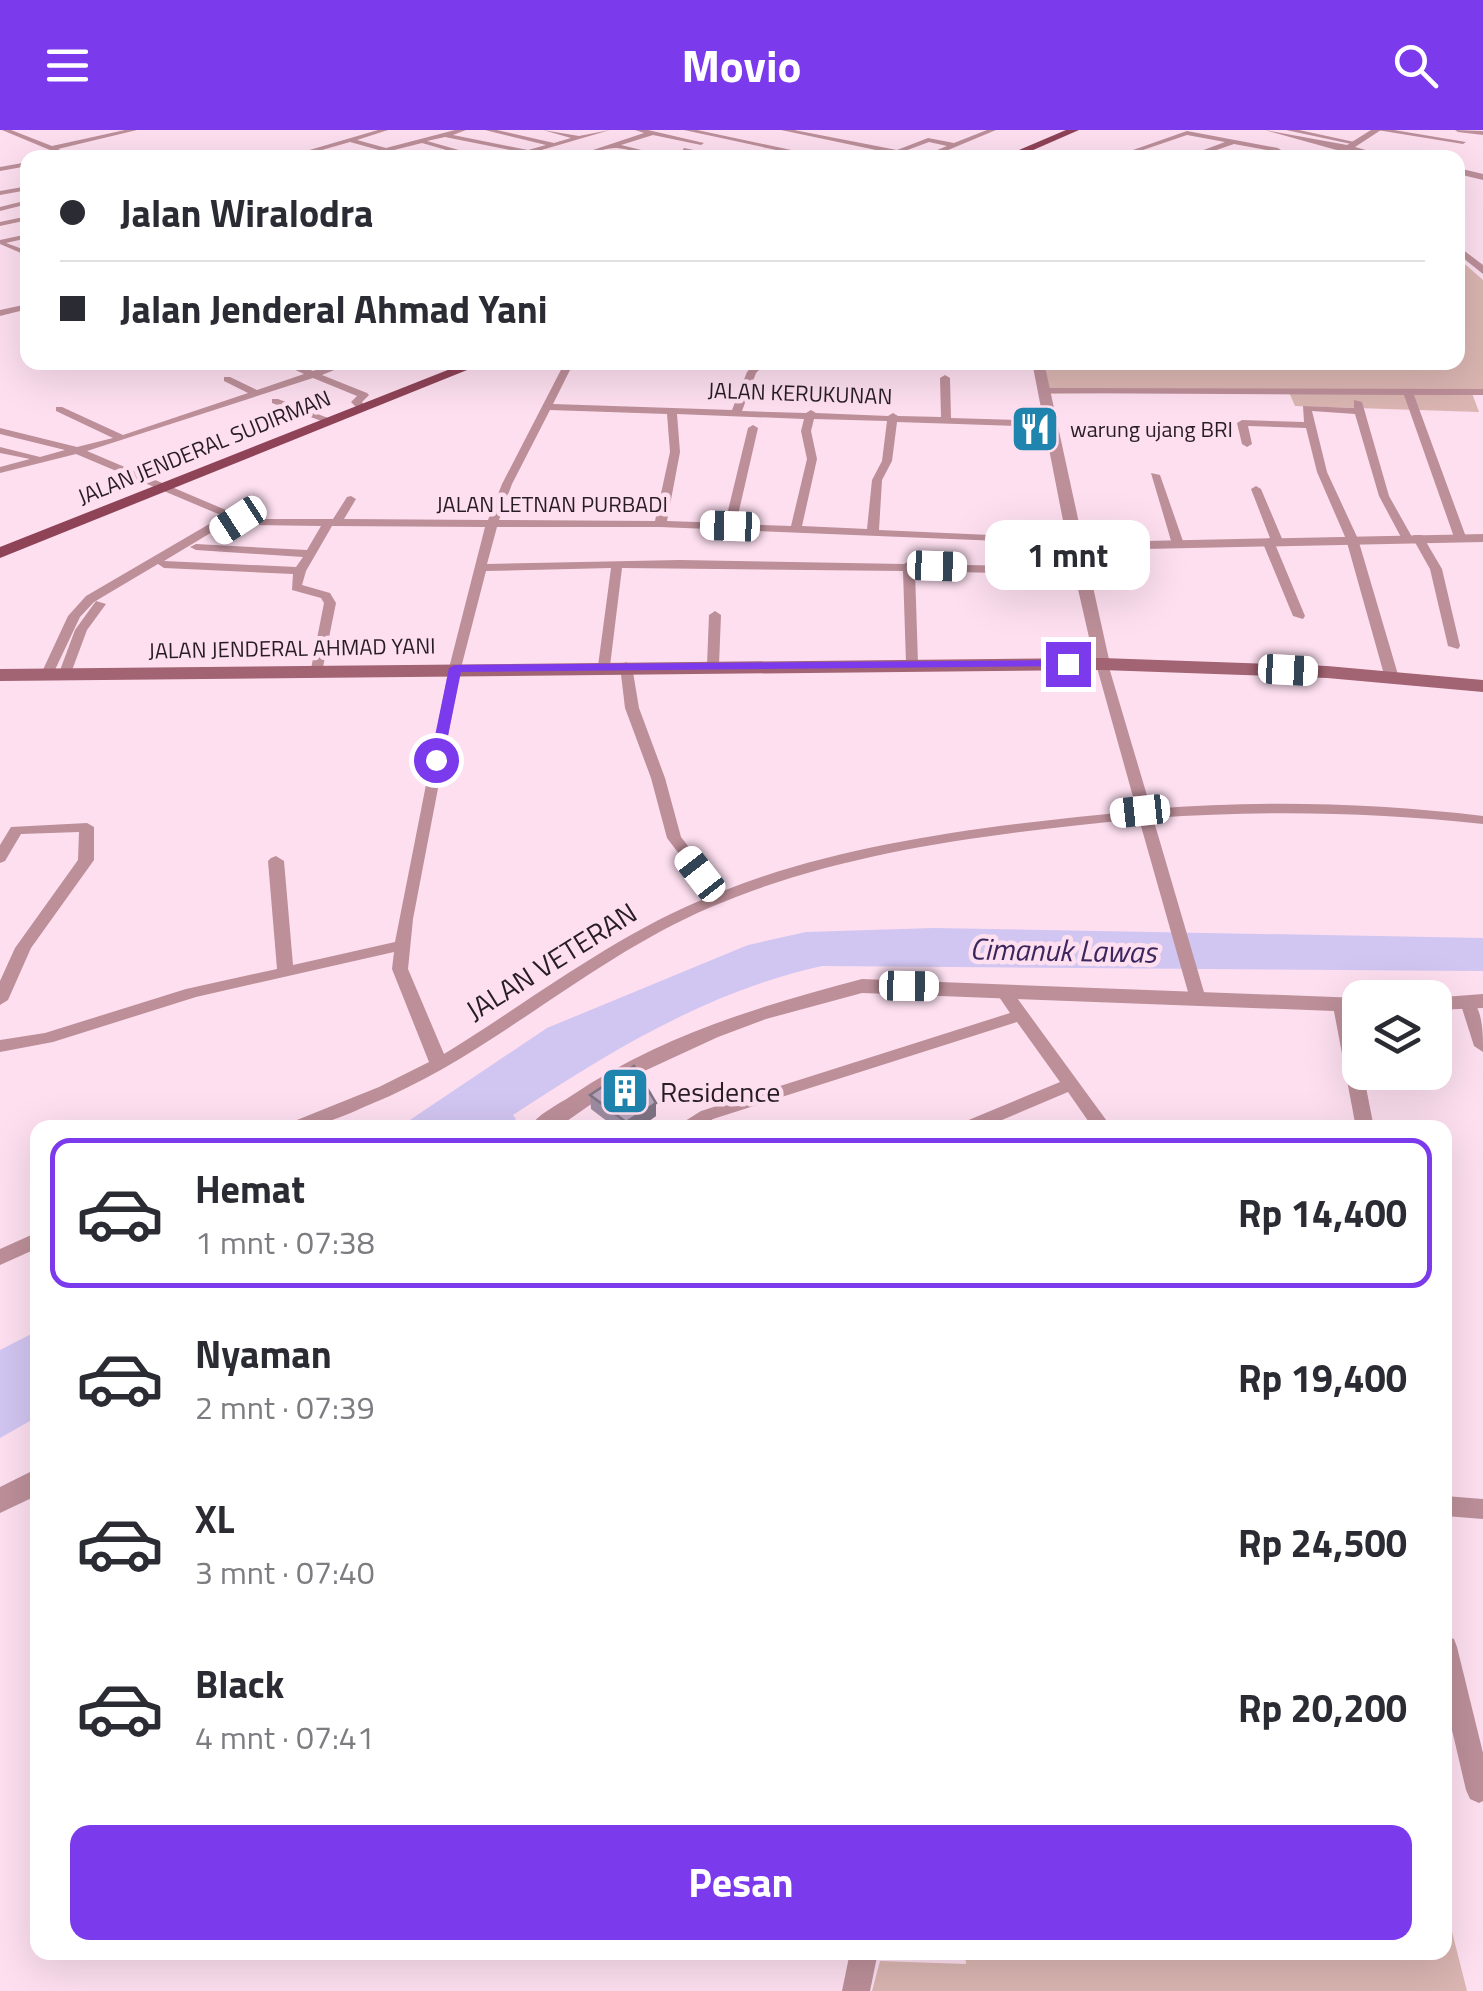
<!DOCTYPE html>
<html lang="id">
<meta charset="utf-8">
<style>
body{margin:0;font-family:"Titillium Web",sans-serif;background:#f2f2f3;color:#2b2b33;height:100vh;display:flex;flex-direction:column;font-size:38px;white-space:nowrap}
*{box-sizing:border-box;margin:0}
p{font-size:32px;color:#7c7c81}
.icon{flex:none;width:55px;height:55px;fill:none;stroke:currentColor;stroke-width:2;stroke-linecap:round;stroke-linejoin:round}
.map{position:relative;flex:1;overflow:hidden}
.details{position:absolute;left:30px;top:990px;width:1422px;height:840px;display:flex;flex-direction:column;background:#fff;border-radius:20px;box-shadow:0 10px 40px #0002}
.details>*{flex:none}
.hud{position:absolute;left:20px;top:20px;width:1445px;height:220px;border-radius:20px;box-shadow:0 10px 40px #0002;display:grid;align-content:center;height:220px;padding:0 40px;background:#fff}
.fabs{position:absolute;left:1342px;top:850px;display:grid;gap:20px}
.fabs a{display:grid;place-items:center;width:110px;height:110px;border-radius:20px;background:#fff;box-shadow:0 10px 40px #0002;font-size:50px}
.end{position:absolute;width:45px;height:45px;margin:-22px;border:12px solid #7c3aed;background:#fff;box-shadow:0 0 0 5px #fff}
.from{border-radius:50%}
.bubble{position:absolute;height:70px;border-radius:20px;background:#fff;box-shadow:0 10px 40px #0002;font-size:32px;font-weight:700;line-height:70px;text-align:center}
.car{position:absolute;width:30px;height:60px;margin:-30px -15px;border-radius:12px;box-shadow:0 0 8px 2px #0007;background:linear-gradient(#fff 24%,#345 0 40%,#fff 0 76%,#345 0 86%,#fff 0)}
.hud b{display:flex;align-items:center;gap:35px;height:95px;font-size:38px}
.hud b+b{border-top:2px solid #e1e1e2}
.hud i{width:25px;height:25px;background:#2b2b33}
ul{padding:18px 0 0;list-style:none}
li{display:flex;align-items:center;gap:30px;height:150px;margin:0 20px 15px;padding:0 20px;border:5px solid transparent;border-radius:20px}
li div{flex:1}
li b{display:block;font-size:38px}
li em{font-style:normal;font-weight:700}
li.selected{border-color:#7c3aed}
li>.icon{width:90px;height:90px;stroke-width:1.5}
.button{display:flex;gap:20px;margin-top:auto;padding:20px 40px}
.button a{flex:1;height:115px;border-radius:20px;background:#7c3aed;color:#fff;font-size:40px;font-weight:700;line-height:115px;text-align:center}
header{display:flex;justify-content:space-between;align-items:center;height:130px;padding:0 40px;background:#7c3aed;color:#fff;font-size:45px;font-weight:700}
.map>svg:first-child{display:block}
</style>
<header><svg class="icon" aria-label="menu" viewBox="0 0 24 24"><path d="M4 6h16M4 12h16M4 18h16"/></svg>Movio<svg class="icon" aria-label="search" viewBox="0 0 24 24"><circle cx="10" cy="10" r="6"/><path d="M15 15l6 6"/></svg></header>
<div class="map">
<svg width="1483" height="1861" viewBox="0 0 1483 1861">
<rect width="100%" height="100%" fill="#fddff0"/>
<g fill="#dab5b1">
<polygon points="1458,128 1483,150 1483,262 1472,263 1479,282 1295,276 1288,260 1050,264 1043,233 1458,232"/>
<polygon points="1445,1774 1467,1861 872,1861 880,1831 966,1834 965,1823 1445,1822"/>
</g>
<g fill="#d1c5f1">
<path d="M934,798l549,10v33l-661,-5c-114,25 -213,86 -309,149l3,4 -12,8 -106,1 149,-100 201,-83 58,-13z"/>
<polygon points="37,1201 37,1287 0,1308 0,1220"/>
</g>
<g fill="none" stroke-linecap="round" stroke-linejoin="round">
<g fill="#bc8f99" fill-rule="evenodd">
<polygon points="2,0 11,0 52,16 125,0 137,0 58,19 79,28 69,28"/>
<polygon points="378,0 388,0 357,10 386,18 455,0 466,0 453,5 528,20 546,15 485,0 497,0 554,13 571,8 543,0 579,6 610,0 521,26 518,24 520,22 445,7 427,11 487,28 474,28 422,13 386,22 350,12 294,28 282,28"/>
<path d="M635,0h13l56,13 -3,2 -48,-10 -32,10 53,13c-20,0 -38,-8 -57,-10 -15,-1 -32,10 -48,10l75,-25z"/>
<polygon points="684,0 697,0 829,28 813,28"/>
<polygon points="781,0 794,0 897,20 928,8 954,13 987,0 996,0 929,28 918,28 947,16 929,12 886,28 890,23"/>
<polygon points="1286,0 1299,0 1359,13 1356,15"/>
<polygon points="1377,0 1394,0 1466,12 1463,14"/>
<polygon points="1455,0 1483,1 1483,5 1458,2"/>
<polygon points="1187,1 1278,18 1281,20 1278,22 1234,14 1193,28 1182,28 1225,12 1187,5 1143,20 1171,28 1158,28 1133,20"/>
<polygon points="684,18 723,26 726,28 682,21"/>
<polygon points="28,32 28,36 0,41 0,37"/>
<polygon points="28,56 28,60 0,65 0,61"/>
<polygon points="28,70 28,74 0,81 0,77"/>
<polygon points="28,86 28,90 0,96 0,92"/>
<polygon points="28,104 28,108 6,113 28,121 28,126 0,114 0,110"/>
<polygon points="28,174 28,179 0,186 0,180"/>
<path d="M278,232h13l22,9 26,-9h15l-32,13 45,18 2,2 -7,7 5,6 -8,2 -8,-8 6,-6 -44,-18 -226,73 160,68h86l14,-22 4,-1 5,3 -12,20 144,1 14,-36 63,-122h9l-21,42 179,6 15,-38 9,-10h111l4,3 -5,3 -103,-2 -7,7 -14,38 64,2 5,-3 5,3 72,3 5,-3 5,3 43,1 -1,-39 5,-3 5,3 1,40 100,3 5,3 -5,3 -154,-5 -5,39 -10,19 -3,50 199,9v4l-4,1 -414,-17h-163l-10,37 193,-4 224,4 5,-3 5,3 166,3 6,4 -6,4 -165,-4 3,92 -6,4 -6,-4 -3,-92 -281,-3 -12,98 -6,4 -6,-4 13,-98 -125,3 -25,97 -48,251 -5,50 36,85c88,-54 170,-119 267,-158l-44,-58 -16,-60 -26,-70 -5,-42 6,-4 6,4 7,42 26,70 16,59 42,54c125,-50 280,-67 414,-80l-41,-147 6,-4 6,4 43,145c111,-9 221,-6 332,7v8c-110,-12 -219,-14 -330,-6l53,181 -8,5 -8,-5 -51,-180c-143,14 -295,31 -428,88 -122,52 -218,147 -340,197 -32,14 -52,24 -87,24l3,-4 92,-37 50,-25 -37,-93 2,-17 -198,45 -143,45 -53,10v-12l45,-7 141,-44 91,-20 -9,-108 3,-3 5,-2 8,5 9,104 102,-23 54,-274 36,-141 -153,-1 -26,45 -4,14 28,8 6,10 -14,69 -5,1 -6,-4 13,-66 -3,-5 -29,-8 1,-16 -129,-6 -6,-4 -64,38 -14,15 -27,57 -6,4 -6,-4 27,-58 18,-20 137,-80 -147,-62 -76,19v-6l30,-8 -30,-6v-6l40,10 25,-7 -65,-16v-6l77,19 36,-9 -57,-27v-4h6l61,28 125,-42 -24,-12v-4h6l27,13 47,-16zM550,280l117,4 3,38 -15,69 -156,-1 13,-36zM677,284l127,5 -3,12 6,28 -16,67 -55,-2 22,-96 -5,-3 -5,3 -23,95 -58,-2 13,-69zM814,289l73,2 -5,40 -10,19 -5,49 -65,-3 15,-67 -6,-28zM232,390l13,5 76,1 -14,24 -111,-6 -6,3 6,3 107,7 -7,10 -132,-6z"/>
<polygon points="1042,258 1483,259 1483,265 1414,265 1466,407 1460,410 1454,407 1404,265 1039,263 1039,259"/>
<polygon points="272,269 278,269 336,291 327,293 272,273"/>
<polygon points="1354,270 1362,272 1389,366 1412,407 1410,409 1402,409 1379,366 1355,284 1312,281 1327,342 1358,409 1399,548 1392,552 1385,548 1346,409 1317,342 1306,298 1248,296 1252,314 1247,317 1242,314 1237,293 1242,290 1304,292 1303,276 1354,278"/>
<polygon points="1151,343 1160,345 1184,414 1182,416 1172,414"/>
<polygon points="1256,356 1261,359 1283,411 1275,414 1305,486 1303,489 1293,486 1262,411 1270,408 1251,359"/>
<polygon points="1414,405 1422,405 1442,439 1460,516 1458,519 1448,516 1430,439 1412,407"/>
<polygon points="96,471 106,474 87,500 71,543 70,546 60,546 59,543 75,500"/>
<polygon points="715,481 721,485 719,535 713,539 707,535 709,485"/>
<polygon points="87,693 94,697 94,730 31,818 8,870 0,875 0,851 15,818 78,730 79,702 21,704 5,731 0,733 0,715 11,697"/>
<polygon points="1003,856 1009,857 1112,998 1093,998 1068,962 983,998 956,998 959,994 1060,952 1017,892 713,989 699,998 674,998 701,981 1010,883 995,861"/>
<path d="M1468,867c15,9 15,36 15,55l-9,-6 -14,-44z"/>
<polygon points="1341,871 1349,876 1360,928 1360,942 1363,942 1374,998 1356,998 1333,876"/>
<polygon points="38,1102 38,1118 0,1135 0,1119"/>
<polygon points="1445,1366 1483,1369 1483,1389 1445,1386"/>
<polygon points="1445,1506 1454,1509 1457,1517 1483,1623 1483,1671 1479,1673 1470,1669 1466,1660 1445,1570"/>
<polygon points="850,1822 878,1822 870,1861 842,1861"/>
</g>
<g fill="#bc8f99" fill-rule="evenodd">
<polygon points="1265,0 1347,15 1371,0 1381,0 1355,17 1395,28 1351,24"/>
<polygon points="1458,38 1483,44 1483,50 1458,44"/>
<polygon points="1458,116 1483,135 1483,144 1458,124"/>
<polygon points="1032,232 1044,232 1082,407 1145,411 1483,404 1483,412 1145,419 1084,416 1110,534 1102,539 1096,538 1067,411"/>
<path d="M862,849l498,19v14l-498,-19 -96,26 -48,18 -91,42 -70,49h-28c9,-14 28,-23 42,-32 89,-60 188,-90 291,-117z"/>
<polygon points="1483,864 1483,878 1435,880 1435,868 1430,868"/>
<polygon points="38,1338 38,1365 0,1383 0,1357"/>
</g>
<polygon fill="#a26372" fill-rule="evenodd" points="1102,528 1327,536 1483,550 1483,562 1327,548 1102,540 0,551 0,539"/>
<g fill="#8e4357" fill-rule="evenodd">
<polygon points="1066,0 1079,0 1015,28 1000,28"/>
<polygon points="468,232 487,232 0,428 0,417"/>
</g>
</g>
<polygon fill="#9d8ca1" points="590,965 656,986 639,998 616,998 591,979"/>
<polygon fill="#7f7283" points="656,973 656,986 639,998 627,998 626,992"/>
<g fill="#b6a3bb" stroke="#7f7283" stroke-width="2.5">
<polygon points="634,936 656,973 626,992 590,965"/>
<polygon points="540,995 552,995 556,998 536,998"/>
</g>
<polygon fill="#7c3aed" points="1068,530 1073,536 461,542 443,630 436,634 430,630 449,538 455,535"/>
<defs>
<g id="restaurant-square" transform="scale(2.5)"><rect x="-9" y="-9" width="18" height="18" rx="4" fill="#1f84ae" stroke="#fddff0"/><path d="M-5-6h1v4h1v-4h1v4h1v-4h1v5L-1.5 .5V6h-2V.5L-5-1ZM5-6V6H3V1.5H1.5Q1.5-4 5-6Z" fill="#fff"/></g>
<g id="building-square" transform="scale(2.5)"><rect x="-9" y="-9" width="18" height="18" rx="4" fill="#1f84ae" stroke="#fddff0"/><path d="M-4-6H4V6H1V3H-1V6H-4ZM-2.5-4.3h1.7v1.8h-1.7ZM.8-4.3h1.7v1.8H.8ZM-2.5-1h1.7V.8h-1.7ZM.8-1h1.7V.8H.8Z" fill="#fff"/></g>
</defs>
<g fill-rule="evenodd">
<use href="#restaurant-square" x="1035" y="299"/>
<use href="#building-square" x="625" y="961"/>
</g>
<g text-anchor="middle" dominant-baseline="central" stroke-width="9" stroke-linejoin="round" paint-order="stroke">
<g font-size="22" fill="#281d24" stroke="#fddff0">
<text transform="translate(800 263) rotate(2)">JALAN KERUKUNAN</text>
<text transform="translate(204 317) rotate(-22)">JALAN JENDERAL SUDIRMAN</text>
<text x="552" y="374">JALAN LETNAN PURBADI</text>
<text transform="translate(292 518) rotate(-1)">JALAN JENDERAL AHMAD YANI</text>
</g>
<g font-size="22" fill="#281d24" stroke="#fddff0" text-anchor="start">
<text x="1070" y="299">warung ujang BRI</text>
</g>
<g font-size="28" fill="#281d24" stroke="#fddff0">
<text transform="translate(551 831) rotate(-32)">JALAN VETERAN</text>
</g>
<g font-size="28" fill="#281d24" stroke="#fddff0" text-anchor="start">
<text x="660" y="961">Residence</text>
</g>
<g font-size="30" font-style="italic" fill="#3b275d" stroke="#fddff0">
<text transform="translate(1063 820) rotate(1)">Cimanuk Lawas</text>
</g>
</g>
</svg>
<div class="fabs">
<a><svg class="icon" aria-label="layers" viewBox="0 0 24 24"><path d="M12 4l9 5-9 5-9-5zM3 14l9 5 9-5"/></svg></a>
</div>
<i class="end from" style="left:436px;top:630px"></i>
<i class="end" style="left:1068px;top:534px"></i>
<div class="bubble" style="left:985px;top:390px;width:165px">1 mnt</div>
<i class="car" style="left:238px;top:390px;rotate:237deg"></i>
<i class="car" style="left:730px;top:396px;rotate:272deg"></i>
<i class="car" style="left:937px;top:436px;rotate:92deg"></i>
<i class="car" style="left:1288px;top:540px;rotate:93deg"></i>
<i class="car" style="left:1140px;top:681px;rotate:264deg"></i>
<i class="car" style="left:700px;top:744px;rotate:322deg"></i>
<i class="car" style="left:909px;top:856px;rotate:91deg"></i>
<div class="hud">
<b><i class="from"></i>Jalan Wiralodra</b>
<b><i></i>Jalan Jenderal Ahmad Yani</b>
</div>
<section class="details">
<ul>
<li class="selected"><svg class="icon" aria-label="car" viewBox="0 0 24 24"><path d="M5 17H2v-5l4-1 3-4h7l3 4 3 1v5h-3M9 17h6M6 11h13"/><circle cx="7" cy="17" r="2"/><circle cx="17" cy="17" r="2"/></svg><div><b>Hemat</b><p>1 mnt · 07:38</p></div><em>Rp 14,400</em></li>
<li><svg class="icon" aria-label="car" viewBox="0 0 24 24"><path d="M5 17H2v-5l4-1 3-4h7l3 4 3 1v5h-3M9 17h6M6 11h13"/><circle cx="7" cy="17" r="2"/><circle cx="17" cy="17" r="2"/></svg><div><b>Nyaman</b><p>2 mnt · 07:39</p></div><em>Rp 19,400</em></li>
<li><svg class="icon" aria-label="car" viewBox="0 0 24 24"><path d="M5 17H2v-5l4-1 3-4h7l3 4 3 1v5h-3M9 17h6M6 11h13"/><circle cx="7" cy="17" r="2"/><circle cx="17" cy="17" r="2"/></svg><div><b>XL</b><p>3 mnt · 07:40</p></div><em>Rp 24,500</em></li>
<li><svg class="icon" aria-label="car" viewBox="0 0 24 24"><path d="M5 17H2v-5l4-1 3-4h7l3 4 3 1v5h-3M9 17h6M6 11h13"/><circle cx="7" cy="17" r="2"/><circle cx="17" cy="17" r="2"/></svg><div><b>Black</b><p>4 mnt · 07:41</p></div><em>Rp 20,200</em></li>
</ul>
<div class="button"><a>Pesan</a></div>
</section>
</div>
